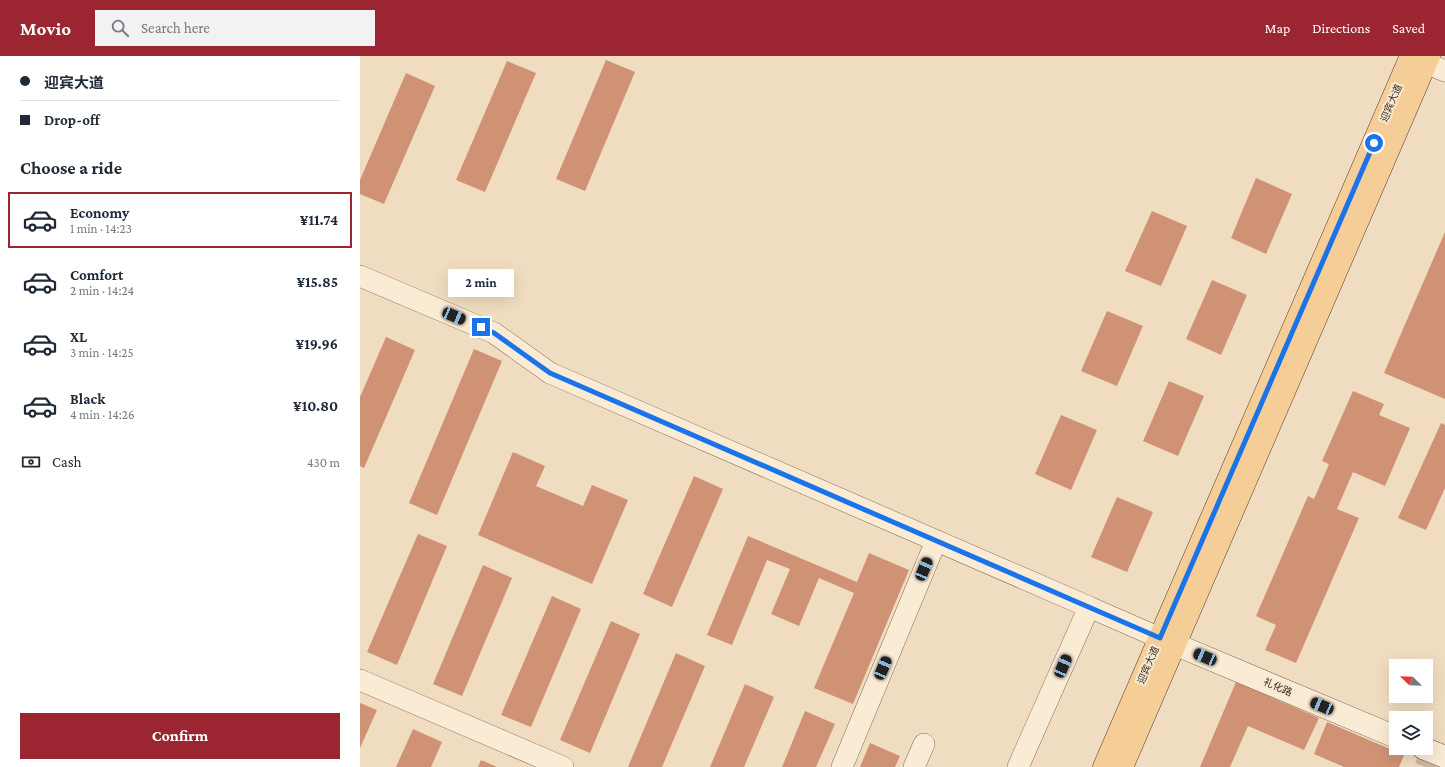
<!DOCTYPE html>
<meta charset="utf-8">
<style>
body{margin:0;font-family:"Crimson Pro","Noto Sans SC",serif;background:#f2f2f3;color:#1f2937;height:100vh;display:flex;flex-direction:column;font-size:15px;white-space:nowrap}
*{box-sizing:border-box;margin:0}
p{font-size:13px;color:#747a83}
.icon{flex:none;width:22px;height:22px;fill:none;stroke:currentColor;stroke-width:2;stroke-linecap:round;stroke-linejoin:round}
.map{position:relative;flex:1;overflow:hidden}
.details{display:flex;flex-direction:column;background:#fff;width:360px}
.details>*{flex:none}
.guide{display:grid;align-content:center;height:88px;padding:0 20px;background:#fff}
.needle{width:26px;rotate:293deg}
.tools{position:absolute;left:1029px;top:603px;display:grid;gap:8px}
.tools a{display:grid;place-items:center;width:44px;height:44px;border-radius:0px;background:#fff;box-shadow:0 4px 16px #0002;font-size:20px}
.end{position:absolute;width:18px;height:18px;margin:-9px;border:5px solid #1a73e8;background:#fff;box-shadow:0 0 0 2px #fff}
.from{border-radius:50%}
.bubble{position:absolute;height:28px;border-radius:0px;background:#fff;box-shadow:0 4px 16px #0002;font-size:13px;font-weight:700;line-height:28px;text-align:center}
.car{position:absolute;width:12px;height:24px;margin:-12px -6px;border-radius:5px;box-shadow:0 0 3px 1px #0007;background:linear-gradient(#222 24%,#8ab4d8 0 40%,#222 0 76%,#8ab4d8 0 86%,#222 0)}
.guide b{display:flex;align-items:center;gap:14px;height:38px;font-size:15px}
.guide b+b{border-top:1px solid #e0e1e3}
.guide i{width:10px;height:10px;background:#1f2937}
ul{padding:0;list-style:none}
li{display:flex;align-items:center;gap:12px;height:56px;margin:0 8px 6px;padding:0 12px;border:2px solid transparent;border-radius:0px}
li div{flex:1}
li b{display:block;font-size:15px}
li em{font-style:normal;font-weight:700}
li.selected{border-color:#9b2632}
li>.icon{width:36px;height:36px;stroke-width:1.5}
h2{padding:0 20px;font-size:18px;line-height:48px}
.pay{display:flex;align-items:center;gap:10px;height:44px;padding:0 20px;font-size:15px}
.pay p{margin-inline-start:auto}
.action{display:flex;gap:8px;margin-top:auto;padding:8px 20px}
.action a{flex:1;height:46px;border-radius:0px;background:#9b2632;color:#fff;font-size:16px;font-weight:700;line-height:46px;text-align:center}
header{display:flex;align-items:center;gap:24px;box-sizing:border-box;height:56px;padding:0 20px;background:#9b2632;color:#fff}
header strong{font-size:19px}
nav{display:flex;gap:22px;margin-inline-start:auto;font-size:14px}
.search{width:280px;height:36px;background:#f2f2f3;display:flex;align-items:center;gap:10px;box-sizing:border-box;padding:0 14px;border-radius:0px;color:#747a83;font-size:15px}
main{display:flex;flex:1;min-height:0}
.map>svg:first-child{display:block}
</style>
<header>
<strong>Movio</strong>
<div class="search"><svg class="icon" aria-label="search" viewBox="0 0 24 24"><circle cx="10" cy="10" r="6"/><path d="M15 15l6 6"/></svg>Search here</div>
<nav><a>Map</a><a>Directions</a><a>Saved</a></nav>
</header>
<main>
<section class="details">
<div class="guide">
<b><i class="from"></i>迎宾大道</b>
<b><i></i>Drop-off</b>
</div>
<h2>Choose a ride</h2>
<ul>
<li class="selected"><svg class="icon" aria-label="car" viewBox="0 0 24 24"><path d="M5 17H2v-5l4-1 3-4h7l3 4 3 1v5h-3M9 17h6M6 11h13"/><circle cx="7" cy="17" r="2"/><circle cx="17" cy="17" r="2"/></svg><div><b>Economy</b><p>1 min · 14:23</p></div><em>¥11.74</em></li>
<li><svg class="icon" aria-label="car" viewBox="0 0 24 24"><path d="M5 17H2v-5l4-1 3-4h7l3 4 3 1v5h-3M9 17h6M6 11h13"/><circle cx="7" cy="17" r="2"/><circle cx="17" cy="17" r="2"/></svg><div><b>Comfort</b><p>2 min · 14:24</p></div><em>¥15.85</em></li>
<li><svg class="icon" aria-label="car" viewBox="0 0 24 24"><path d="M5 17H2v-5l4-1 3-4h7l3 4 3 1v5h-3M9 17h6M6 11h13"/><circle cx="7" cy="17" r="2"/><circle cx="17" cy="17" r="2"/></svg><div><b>XL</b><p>3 min · 14:25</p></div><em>¥19.96</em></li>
<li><svg class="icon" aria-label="car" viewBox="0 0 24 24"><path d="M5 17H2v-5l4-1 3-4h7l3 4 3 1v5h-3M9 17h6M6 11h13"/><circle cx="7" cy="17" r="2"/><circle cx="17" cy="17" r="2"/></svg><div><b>Black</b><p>4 min · 14:26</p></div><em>¥10.80</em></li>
</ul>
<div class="pay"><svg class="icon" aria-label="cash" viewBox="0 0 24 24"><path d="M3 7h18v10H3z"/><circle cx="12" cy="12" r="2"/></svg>Cash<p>430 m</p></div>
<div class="action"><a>Confirm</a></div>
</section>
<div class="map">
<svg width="1085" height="711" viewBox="0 0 1085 711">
<rect width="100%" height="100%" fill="#f0ddc1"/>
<g fill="#cf9275">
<polygon points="246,4 275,16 225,135 196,123"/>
<polygon points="147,5 176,17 125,136 96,124"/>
<polygon points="46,17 75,30 24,148 0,138 0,124"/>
<polygon points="896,122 932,138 906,198 871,182"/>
<polygon points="792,155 827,170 801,230 765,215"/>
<polygon points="1085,176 1085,343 1024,317"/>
<polygon points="852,224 887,239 861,299 826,283"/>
<polygon points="747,255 783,270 757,330 721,315"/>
<polygon points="26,281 55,294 4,412 0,410 0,341"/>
<polygon points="114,293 142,305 77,459 49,447"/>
<polygon points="809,325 844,340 818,400 783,385"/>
<polygon points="993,335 1024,348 1019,359 1050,372 1025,430 993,416 977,453 999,462 936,607 905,594 916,569 896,560 948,440 954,443 969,408 962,405"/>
<polygon points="701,359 737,374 711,434 675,418"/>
<polygon points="1081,367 1085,369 1085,432 1066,474 1038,462"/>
<polygon points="153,396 185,410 176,430 223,450 232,429 268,444 232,528 118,479"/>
<polygon points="334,420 363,433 312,551 283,538"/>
<polygon points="757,441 793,456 767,516 731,501"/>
<polygon points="58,478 87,490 37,609 7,596"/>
<polygon points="388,480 497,526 509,497 549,514 493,648 454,632 494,537 459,522 439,570 411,558 430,513 407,504 372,589 347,579"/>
<polygon points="123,509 152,522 102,640 73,628"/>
<polygon points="192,540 221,553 171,671 141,659"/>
<polygon points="251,565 280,578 230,697 200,684"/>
<polygon points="316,597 345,610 302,711 268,711"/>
<polygon points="876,626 959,662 944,694 888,670 870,711 840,711"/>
<polygon points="385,628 414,641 384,711 350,711"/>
<polygon points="0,647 17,654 0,692"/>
<polygon points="445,655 475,668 456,711 422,711"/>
<polygon points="967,666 1044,699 1039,711 984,711 954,698"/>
<polygon points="53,673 82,686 71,711 36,711"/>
<polygon points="510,687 540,700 535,711 500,711"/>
<polygon points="121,704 137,711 118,711"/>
</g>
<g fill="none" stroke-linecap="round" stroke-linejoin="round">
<polyline stroke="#cbb9a0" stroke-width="21" stroke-dasharray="21 10" stroke-linecap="butt" points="1065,711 1071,696"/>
<g stroke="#8a6d58" stroke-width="22">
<g id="street">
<polyline points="1066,7 1085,15"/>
<polyline points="0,220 134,277 190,317 729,551"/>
<polyline points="0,624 203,711"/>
<polyline points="482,711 576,485"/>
<polyline points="554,711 564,688"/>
<polyline points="658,711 729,551 800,582"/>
</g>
</g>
<g stroke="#6c4f3b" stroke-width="23">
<g id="secondary">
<polyline points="800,582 1036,681"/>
<polyline points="1063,692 1085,701"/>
</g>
</g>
<g stroke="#573c2c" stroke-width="23">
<g id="primary">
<polyline points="744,711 1051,0"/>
<polyline points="762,711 1069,0"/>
</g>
</g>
<use href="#street" stroke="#faebd5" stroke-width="21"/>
<use href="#secondary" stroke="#faebd5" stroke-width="22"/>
<use href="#primary" stroke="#f5ce97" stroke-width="22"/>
</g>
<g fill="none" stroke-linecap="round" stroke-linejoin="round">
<polyline stroke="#1a73e8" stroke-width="5" points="121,271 134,277 190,317 800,582 1014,87"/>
</g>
<g text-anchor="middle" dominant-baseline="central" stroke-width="4" stroke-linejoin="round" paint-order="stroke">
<g font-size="10" fill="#39281d" stroke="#f7e8d1">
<text transform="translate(1031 47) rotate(-67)">迎宾大道</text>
<text transform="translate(788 609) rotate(-67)">迎宾大道</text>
<text transform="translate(918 631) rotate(23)">礼化路</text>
</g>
</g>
</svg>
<div class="tools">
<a><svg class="needle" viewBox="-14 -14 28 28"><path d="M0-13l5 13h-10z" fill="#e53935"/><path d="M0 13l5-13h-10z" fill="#747a83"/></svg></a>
<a><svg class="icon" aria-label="layers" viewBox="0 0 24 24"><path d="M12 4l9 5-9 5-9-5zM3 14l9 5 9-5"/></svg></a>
</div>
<i class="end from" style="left:1014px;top:87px"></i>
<i class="end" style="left:121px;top:271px"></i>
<div class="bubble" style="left:88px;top:213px;width:66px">2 min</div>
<i class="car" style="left:94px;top:260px;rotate:113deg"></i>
<i class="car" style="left:564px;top:513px;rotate:23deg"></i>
<i class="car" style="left:845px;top:601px;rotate:293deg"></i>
<i class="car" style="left:703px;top:610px;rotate:24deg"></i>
<i class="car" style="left:523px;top:612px;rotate:23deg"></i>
<i class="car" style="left:962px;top:650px;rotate:293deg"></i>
</div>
</main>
